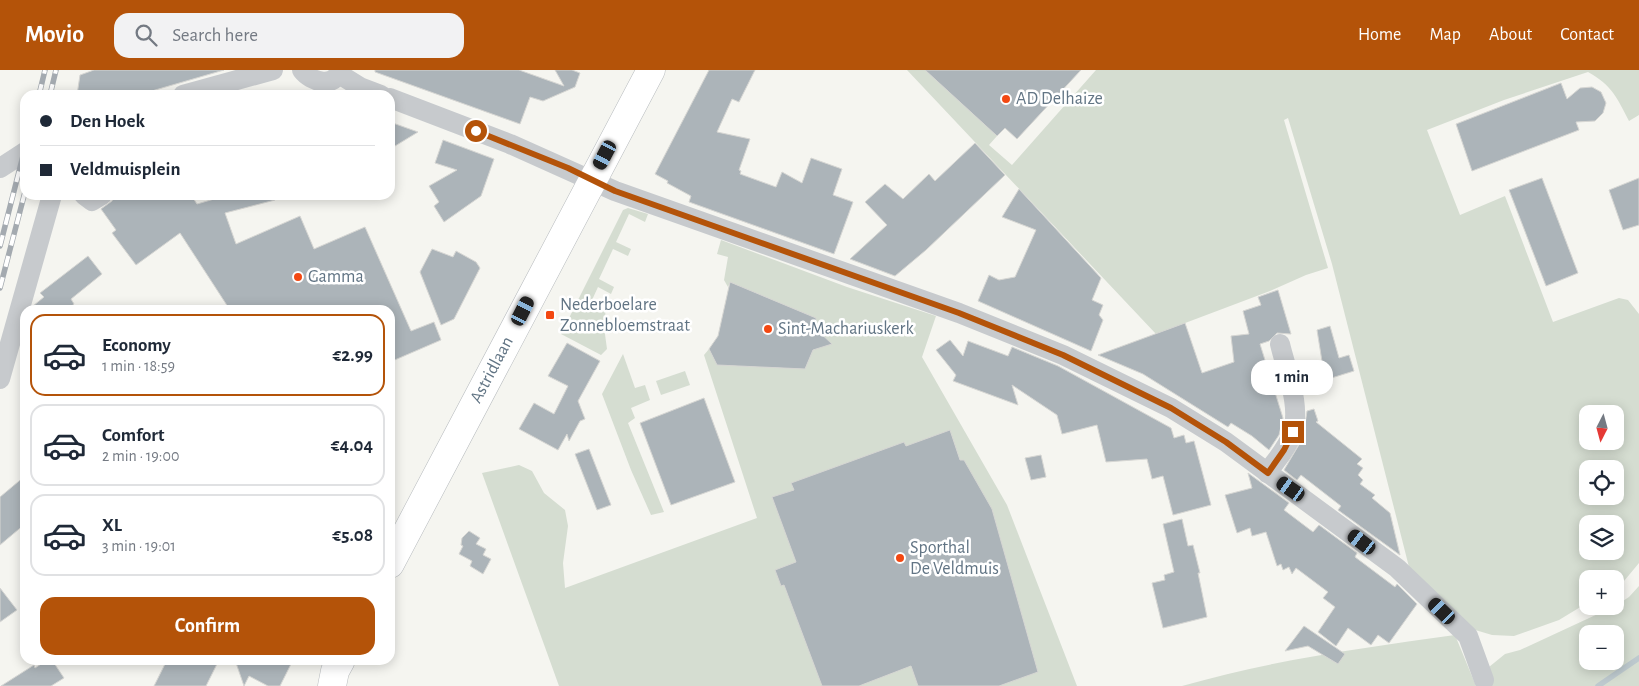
<!DOCTYPE html>
<meta charset="utf-8">
<style>
body{margin:0;font-family:"Alegreya Sans",sans-serif;background:#f2f2f3;color:#1f2937;height:100vh;display:flex;flex-direction:column;font-size:19px;white-space:nowrap}
*{box-sizing:border-box;margin:0}
p{font-size:16px;color:#747a83}
.icon{flex:none;width:28px;height:28px;fill:none;stroke:currentColor;stroke-width:2;stroke-linecap:round;stroke-linejoin:round}
.map{position:relative;flex:1;overflow:hidden}
.sheet{position:absolute;left:20px;top:235px;width:375px;height:360px;display:flex;flex-direction:column;background:#fff;border-radius:15px;box-shadow:0 2px 12px #0003}
.sheet>*{flex:none}
.top-card{position:absolute;left:20px;top:20px;width:375px;height:110px;border-radius:15px;box-shadow:0 2px 12px #0003;display:grid;align-content:center;height:110px;padding:0 20px;background:#fff}
.needle{width:32px;rotate:186deg}
.controls{position:absolute;left:1579px;top:335px;display:grid;gap:10px}
.controls a{display:grid;place-items:center;width:45px;height:45px;border-radius:10px;background:#fff;box-shadow:0 2px 12px #0003;font-size:25px}
.end{position:absolute;width:22px;height:22px;margin:-11px;border:6px solid #b45309;background:#fff;box-shadow:0 0 0 2px #fff}
.from{border-radius:50%}
.bubble{position:absolute;height:35px;border-radius:15px;background:#fff;box-shadow:0 2px 12px #0003;font-size:16px;font-weight:600;line-height:35px;text-align:center}
.car{position:absolute;width:15px;height:30px;margin:-15px -8px;border-radius:6px;box-shadow:0 0 4px 1px #0007;background:linear-gradient(#222 24%,#8ab4d8 0 40%,#222 0 76%,#8ab4d8 0 86%,#222 0)}
.top-card b{display:flex;align-items:center;gap:18px;height:48px;font-size:19px}
.top-card b+b{border-top:1px solid #e0e1e3}
.top-card i{width:12px;height:12px;background:#1f2937}
ul{padding:9px 0 0;list-style:none}
li{display:flex;align-items:center;gap:15px;height:82px;margin:0 10px 8px;padding:0 10px;border:2px solid #e0e1e3;border-radius:15px}
li div{flex:1}
li b{display:block;font-size:19px}
li em{font-style:normal;font-weight:600}
li.current{border-color:#b45309}
li>.icon{width:45px;height:45px;stroke-width:1.5}
.cta{display:flex;gap:10px;margin-top:auto;padding:10px 20px}
.cta a{flex:1;height:58px;border-radius:15px;background:#b45309;color:#fff;font-size:20px;font-weight:600;line-height:58px;text-align:center}
header{display:flex;align-items:center;gap:30px;box-sizing:border-box;height:70px;padding:0 25px;background:#b45309;color:#fff}
header strong{font-size:24px}
nav{display:flex;gap:28px;margin-inline-start:auto;font-size:18px}
.search{width:350px;height:45px;background:#f2f2f3;display:flex;align-items:center;gap:12px;box-sizing:border-box;padding:0 18px;border-radius:15px;color:#747a83;font-size:19px}
.map>svg:first-child{display:block}
</style>
<header>
<strong>Movio</strong>
<div class="search"><svg class="icon" aria-label="search" viewBox="0 0 24 24"><circle cx="10" cy="10" r="6"/><path d="M15 15l6 6"/></svg>Search here</div>
<nav><a>Home</a><a>Map</a><a>About</a><a>Contact</a></nav>
</header>
<div class="map">
<svg width="1639" height="616" viewBox="0 0 1639 616">
<rect width="100%" height="100%" fill="#f5f5f0"/>
<g fill="#d5ddd1" fill-rule="evenodd">
<path d="M907,0h18l72,66 -8,9 23,20 84,-95h543v45l-10,6c-12,-23 -17,-36 -41,-49l-84,28 -77,30 33,85 45,-19 48,126 66,-24 9,2 11,14v249l-15,18 -9,5v-7h-27l-1,24 -28,17 -45,16 -22,-1 -20,-6 -63,-62 -77,-303 -44,-146 -4,2 44,148 -22,7 -36,16 -114,43zM1588,344h27v27h-27zM1588,399h27v27h-27zM1588,454h27v27h-27z"/>
<polygon points="628,138 648,144 645,152 629,144 616,172 631,179 628,186 613,179 599,209 614,217 611,224 598,217 592,230 606,237 604,257 607,279 601,285 561,264 623,140"/>
<polygon points="721,170 847,217 936,246 922,287 1007,435 1077,616 559,616 482,403 519,395 532,401 544,423 565,440 568,456 563,493 565,518 757,448 704,285 709,279 717,295 805,299 815,275 816,249 730,212 728,217 724,210 728,187 717,184"/>
<polygon points="623,284 635,318 645,315 650,330 631,338 635,348 628,353 664,442 651,445 631,400 602,324"/>
<polygon points="685,301 690,315 661,325 656,311"/>
<path d="M1639,516v100h-148l-2,-19 16,-13 15,-4 95,-44 14,-9zM1588,564h27v27h-27z"/>
<path d="M1455,565l21,51h-294c90,-26 180,-38 273,-51z"/>
</g>
<g fill="none" stroke-linecap="round" stroke-linejoin="round">
<polyline stroke="#bdc9ce" stroke-width="5.5" points="1598,616 1639,588"/>
</g>
<g fill="#acb4b9" stroke="#d6d6d3">
<polygon points="94,0 224,0 138,25 77,25 80,5"/>
<polygon points="375,0 519,0 564,16 555,0 572,0 580,3 575,17 543,31 530,27 520,54 375,2"/>
<polygon points="709,0 755,0 739,32 732,29 717,62 750,69 739,100 741,101 740,104 776,117 782,102 802,113 811,88 842,99 833,125 853,132 834,184 689,132 691,126 667,113 668,111 655,104"/>
<polygon points="925,0 1081,0 1017,69 1005,58 997,66"/>
<polygon points="1561,13 1567,29 1580,18 1592,17 1601,22 1606,33 1603,43 1595,51 1576,52 1579,60 1472,101 1456,54"/>
<polygon points="390,52 418,62 395,76 390,67"/>
<polygon points="443,70 494,89 481,126 444,152 434,136 439,132 429,116 457,100 435,93"/>
<polygon points="975,73 1005,105 926,180 895,206 850,189 887,155 865,132 885,114 903,129 929,104 935,111"/>
<polygon points="1542,108 1578,203 1546,216 1509,120"/>
<polygon points="1639,108 1639,155 1623,160 1609,120"/>
<polygon points="1019,119 1101,208 1092,230 1103,235 1099,245 1103,250 1091,281 978,231 989,205 999,210 1015,207 1036,160 1002,147"/>
<polygon points="114,125 191,125 197,134 228,125 274,125 275,130 225,143 236,174 300,146 314,179 365,157 411,261 434,252 441,270 390,292 390,240 230,240 180,163 136,195 112,163 116,160 101,139 112,131"/>
<polygon points="432,179 453,187 456,181 476,192 480,198 454,249 441,255 420,202"/>
<polygon points="88,186 102,204 71,229 74,234 67,240 32,240 33,236 44,227 40,223"/>
<polygon points="730,212 816,248 816,259 832,274 813,280 805,299 717,295 709,279 718,266"/>
<polygon points="1278,220 1291,264 1277,263 1269,271 1260,274 1283,348 1279,365 1269,380 1252,366 1231,353 1228,357 1143,304 1098,285 1185,253 1202,303 1234,292 1231,266 1249,264 1243,241 1261,235 1258,227"/>
<polygon points="1330,256 1339,288 1349,285 1354,301 1325,310 1317,260"/>
<polygon points="950,270 963,286 968,271 1008,286 1012,277 1058,296 1171,358 1174,368 1184,365 1186,373 1194,371 1211,435 1173,445 1163,406 1152,409 1147,389 1106,392 1097,355 1062,364 1057,345 1012,315 1018,335 953,311 956,305 936,280"/>
<polygon points="567,273 600,291 578,331 585,349 580,351 569,371 567,364 558,380 519,359 534,333 554,344 568,316 548,306"/>
<polygon points="704,328 735,412 671,435 640,353"/>
<polygon points="1314,339 1318,351 1316,352 1362,389 1357,394 1363,398 1358,405 1363,410 1360,414 1375,425 1372,428 1390,443 1400,485 1338,440 1341,436 1301,405 1297,410 1284,400 1303,368 1307,341"/>
<polygon points="950,360 960,390 964,390 992,439 1038,602 999,616 918,616 911,596 859,616 822,616 784,515 781,516 775,500 796,492 772,427 794,420 791,413 904,372 906,376"/>
<polygon points="589,379 611,435 597,440 575,384"/>
<polygon points="1041,385 1046,407 1031,410 1025,388"/>
<polygon points="1248,403 1289,433 1284,440 1313,462 1319,455 1357,483 1355,487 1395,517 1397,514 1417,534 1389,573 1378,565 1371,575 1348,558 1336,576 1318,562 1335,537 1323,528 1328,522 1296,498 1292,504 1289,497 1283,500 1281,494 1277,496 1266,462 1252,466 1250,458 1237,463 1225,425 1252,418"/>
<polygon points="25,406 25,454 0,475 0,427"/>
<polygon points="1182,449 1188,476 1193,475 1200,503 1198,503 1207,547 1163,558 1152,513 1165,510 1164,505 1174,502 1163,454"/>
<polygon points="469,461 480,468 476,474 486,479 483,485 491,489 483,504 470,496 472,491 459,484 463,476 461,475 462,468"/>
<polygon points="0,518 17,540 0,552"/>
<polygon points="1304,556 1345,584 1338,594 1308,576 1285,581"/>
<polygon points="47,590 52,590 64,608 51,616 1,616 34,595 35,598"/>
<polygon points="167,590 219,590 206,616 154,616"/>
<polygon points="235,590 293,590 280,616 268,616 249,606 244,616"/>
</g>
<g fill="none" stroke-linecap="round" stroke-linejoin="round">
<g stroke="#b7bbbe" stroke-width="29">
<g id="primary">
<polyline points="390,494 651,0"/>
<polyline points="332,616 335,601 341,590"/>
</g>
</g>
<g stroke="#c7cacd" stroke-width="20">
<path d="M302,0c9,12 33,19 38,0"/>
<polyline points="339,4 360,17 381,25"/>
<polyline points="183,25 273,0"/>
<polyline points="390,28 510,74 615,121 959,243 1063,285 1171,338 1226,372 1397,498 1468,566 1484,610"/>
<polyline points="0,98 25,82"/>
<polyline points="84,125 92,131 102,125"/>
<polyline points="0,309 52,125"/>
<path d="M1267,403c9,-13 20,-24 25,-39 10,-27 -6,-64 -12,-90"/>
</g>
<use href="#primary" stroke="#fff" stroke-width="28"/>
<g stroke="#a4aab0" stroke-width="5.5">
<g id="rail">
<polyline points="39,25 45,0"/>
<polyline points="50,25 56,0"/>
<polyline points="0,176 25,78"/>
<polyline points="0,218 25,122"/>
</g>
</g>
<use href="#rail" stroke="#fff" stroke-width="4" stroke-dasharray="11" stroke-linecap="butt"/>
</g>
<g fill="none" stroke-linecap="round" stroke-linejoin="round">
<polyline stroke="#b45309" stroke-width="6" points="476,61 568,98 615,121 959,243 1063,285 1171,338 1226,372 1268,403 1284,380 1293,362"/>
</g>
<g fill="#f34812" stroke="#fff" stroke-width="2">
<circle cx="1006" cy="29" r="5"/>
<circle cx="298" cy="207" r="5"/>
<rect x="545" y="240" width="10" height="10" rx="2.5"/>
<circle cx="768" cy="259" r="5"/>
<circle cx="900" cy="488" r="5"/>
</g>
<g text-anchor="middle" dominant-baseline="central" stroke-width="5" stroke-linejoin="round" paint-order="stroke">
<g font-size="18" fill="#617484" stroke="#fff" text-anchor="start">
<text x="1016" y="29">AD Delhaize</text>
<text x="308" y="207">Gamma</text>
<text x="560" y="235">Nederboelare<tspan x="560" dy="21">Zonnebloemstraat</tspan></text>
<text x="778" y="259">Sint-Machariuskerk</text>
<text x="910" y="478">Sporthal<tspan x="910" dy="21">De Veldmuis</tspan></text>
</g>
<g font-size="18" fill="#617484" stroke="#fff">
<text transform="translate(492 300) rotate(-62)">Astridlaan</text>
</g>
</g>
</svg>
<div class="controls">
<a><svg class="needle" viewBox="-14 -14 28 28"><path d="M0-13l5 13h-10z" fill="#e53935"/><path d="M0 13l5-13h-10z" fill="#747a83"/></svg></a>
<a><svg class="icon" aria-label="locate" viewBox="0 0 24 24"><circle cx="12" cy="12" r="6"/><path d="M12 2v4M12 18v4M2 12h4M18 12h4"/></svg></a>
<a><svg class="icon" aria-label="layers" viewBox="0 0 24 24"><path d="M12 4l9 5-9 5-9-5zM3 14l9 5 9-5"/></svg></a>
<a>+</a>
<a>−</a>
</div>
<i class="end from" style="left:476px;top:61px"></i>
<i class="end" style="left:1293px;top:362px"></i>
<div class="bubble" style="left:1251px;top:290px;width:82px">1 min</div>
<i class="car" style="left:605px;top:85px;rotate:208deg"></i>
<i class="car" style="left:523px;top:241px;rotate:27deg"></i>
<i class="car" style="left:1291px;top:419px;rotate:305deg"></i>
<i class="car" style="left:1362px;top:472px;rotate:307deg"></i>
<i class="car" style="left:1442px;top:541px;rotate:314deg"></i>
<div class="top-card">
<b><i class="from"></i>Den Hoek</b>
<b><i></i>Veldmuisplein</b>
</div>
<section class="sheet">
<ul>
<li class="current"><svg class="icon" aria-label="car" viewBox="0 0 24 24"><path d="M5 17H2v-5l4-1 3-4h7l3 4 3 1v5h-3M9 17h6M6 11h13"/><circle cx="7" cy="17" r="2"/><circle cx="17" cy="17" r="2"/></svg><div><b>Economy</b><p>1 min · 18:59</p></div><em>€2.99</em></li>
<li><svg class="icon" aria-label="car" viewBox="0 0 24 24"><path d="M5 17H2v-5l4-1 3-4h7l3 4 3 1v5h-3M9 17h6M6 11h13"/><circle cx="7" cy="17" r="2"/><circle cx="17" cy="17" r="2"/></svg><div><b>Comfort</b><p>2 min · 19:00</p></div><em>€4.04</em></li>
<li><svg class="icon" aria-label="car" viewBox="0 0 24 24"><path d="M5 17H2v-5l4-1 3-4h7l3 4 3 1v5h-3M9 17h6M6 11h13"/><circle cx="7" cy="17" r="2"/><circle cx="17" cy="17" r="2"/></svg><div><b>XL</b><p>3 min · 19:01</p></div><em>€5.08</em></li>
</ul>
<div class="cta"><a>Confirm</a></div>
</section>
</div>
